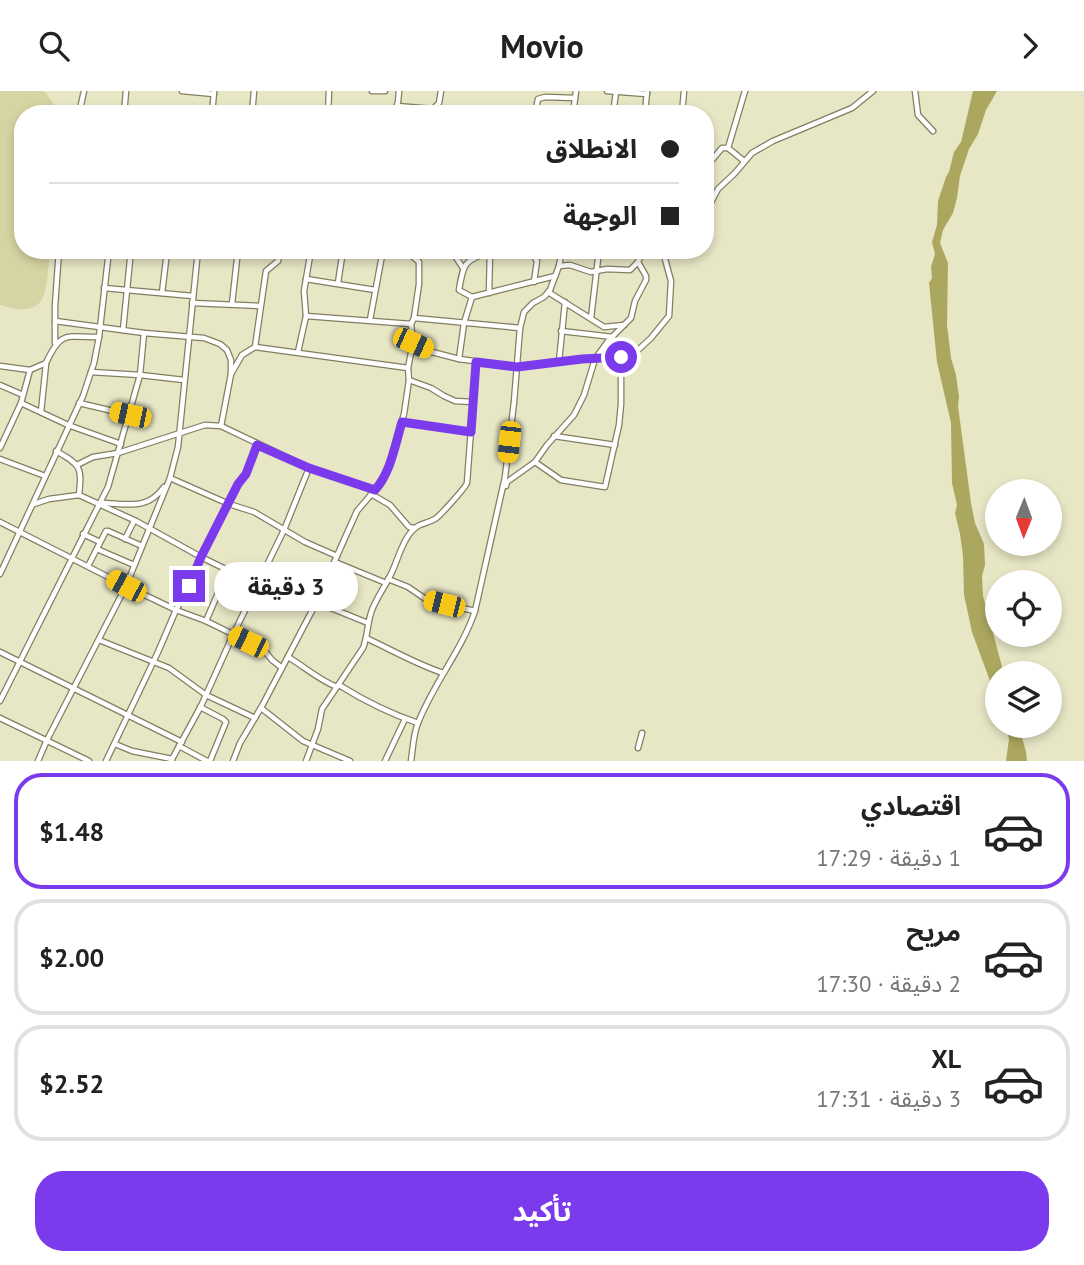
<!DOCTYPE html>
<html lang="ar">
<meta charset="utf-8">
<style>
body{margin:0;font-family:"PT Sans","Noto Sans Arabic",sans-serif;background:#f2f2f2;color:#222;direction:rtl;height:100vh;display:flex;flex-direction:column;font-size:26px;white-space:nowrap}
*{box-sizing:border-box;margin:0}
p{font-size:23px;color:#767676}
.icon{flex:none;width:38px;height:38px;fill:none;stroke:currentColor;stroke-width:2;stroke-linecap:round;stroke-linejoin:round}
.map{position:relative;height:670px;overflow:hidden;direction:ltr}
.drawer{display:flex;flex-direction:column;background:#fff;flex:1}
.drawer>*{flex:none}
.hud{position:absolute;left:14px;top:14px;width:700px;height:154px;border-radius:28px;box-shadow:0 4px 10px #0003;direction:rtl;display:grid;align-content:center;height:154px;padding:0 35px;background:#fff}
.needle{width:46px;rotate:181deg}
.fabs{position:absolute;left:985px;top:388px;display:grid;gap:14px}
.fabs a{display:grid;place-items:center;width:77px;height:77px;border-radius:50%;background:#fff;box-shadow:0 4px 10px #0003;font-size:35px}
.end{position:absolute;width:32px;height:32px;margin:-16px;border:9px solid #7c3aed;background:#fff;box-shadow:0 0 0 4px #fff}
.from{border-radius:50%}
.bubble{position:absolute;height:49px;border-radius:24px;background:#fff;box-shadow:0 4px 10px #0003;font-size:23px;font-weight:700;line-height:49px;text-align:center;direction:rtl}
.car{position:absolute;width:21px;height:42px;margin:-21px -10px;border-radius:9px;box-shadow:0 0 5px 2px #0007;background:linear-gradient(#f5c518 24%,#345 0 40%,#f5c518 0 76%,#345 0 86%,#f5c518 0)}
.hud b{display:flex;align-items:center;gap:24px;height:66px;font-size:26px}
.hud b+b{border-top:2px solid #e0e0e0}
.hud i{width:18px;height:18px;background:#222}
ul{padding:12px 0 0;list-style:none}
li{display:flex;align-items:center;gap:21px;height:116px;margin:0 14px 10px;padding:0 21px;border:4px solid #e0e0e0;border-radius:28px}
li div{flex:1}
li b{display:block;font-size:26px}
li em{font-style:normal;font-weight:700}
li.active{border-color:#7c3aed}
li>.icon{width:63px;height:63px;stroke-width:1.5}
.action{display:flex;gap:14px;margin-top:auto;padding:14px 35px}
.action a{flex:1;height:80px;border-radius:28px;background:#7c3aed;color:#fff;font-size:28px;font-weight:700;line-height:80px;text-align:center}
header{display:flex;justify-content:space-between;align-items:center;height:91px;padding:0 35px;background:#fff;font-size:32px;font-weight:700}
.map>svg:first-child{display:block}
</style>
<header><svg class="icon" aria-label="forward" viewBox="0 0 24 24"><path d="M9 5l7 7-7 7"/></svg>Movio<svg class="icon" aria-label="search" viewBox="0 0 24 24"><circle cx="10" cy="10" r="6"/><path d="M15 15l6 6"/></svg></header>
<div class="map">
<svg width="1084" height="670" viewBox="0 0 1084 670">
<rect width="100%" height="100%" fill="#e7e6c5"/>
<path fill="#d7d4a3" d="M0,0h42l4,2 14,21h-37v136h27c-5,39 2,71 -50,55z"/>
<g fill="#aca75f">
<polygon points="973,0 997,0 986,19 978,43 969,58 960,85 957,107 953,122 943,139 940,152 948,172 947,234 951,267 956,284 959,306 958,315 971,412 975,432 984,453 985,474 982,485 983,505 1004,583 998,583 997,609 972,541 964,504 963,465 960,443 955,422 957,414 952,392 951,332 937,271 929,192 932,187 931,176 935,163 932,151 937,134 938,110 946,86 949,81 954,61 961,51"/>
<polygon points="1005,635 1019,635 1026,661 1027,670 1006,670 1009,648"/>
</g>
<g fill="none" stroke-linecap="round" stroke-linejoin="round">
<g stroke="#817f61" stroke-width="7">
<g id="street">
<polyline points="182,0 214,3"/>
<polyline points="372,0 385,0"/>
<polyline points="607,0 647,3"/>
<polyline points="915,0 918,24 933,40"/>
<polyline points="397,15 433,18 439,12 441,0"/>
<polyline points="79,21 100,23"/>
<polyline points="79,23 84,0"/>
<polyline points="124,23 126,0"/>
<polyline points="212,23 214,1"/>
<polyline points="252,23 254,0"/>
<polyline points="328,23 329,0"/>
<polyline points="394,23 398,11 399,0"/>
<polyline points="535,23 538,8 545,6 575,7"/>
<polyline points="573,23 576,0"/>
<polyline points="613,23 616,1"/>
<polyline points="645,23 647,0"/>
<polyline points="682,23 684,0"/>
<polyline points="728,57 744,70"/>
<polyline points="705,71 712,69 722,57 728,57 745,0"/>
<polyline points="705,123 718,98 735,82 752,62 773,50 852,17 873,0"/>
<polyline points="131,159 167,161"/>
<polyline points="404,159 417,169"/>
<polyline points="451,159 463,177"/>
<path d="M494,159c-29,12 -30,9 -35,40l13,7 83,-21"/>
<polyline points="530,159 537,170 534,191"/>
<polyline points="559,175 570,174 591,181 607,178 630,179 638,171 643,159"/>
<polyline points="306,188 375,199"/>
<polyline points="338,192 343,159"/>
<polyline points="104,197 193,205"/>
<polyline points="548,201 604,236 624,234"/>
<polyline points="162,202 167,161 171,159"/>
<polyline points="489,202 490,161"/>
<polyline points="192,212 260,215"/>
<polyline points="232,213 238,159"/>
<polyline points="306,225 411,233"/>
<polyline points="414,227 520,237"/>
<polyline points="591,227 599,159"/>
<polyline points="370,229 383,159"/>
<polyline points="55,230 144,242 204,247 220,253 227,259 231,269 231,283 221,335"/>
<polyline points="123,239 131,159"/>
<polyline points="561,240 613,246"/>
<polyline points="55,252 55,215 59,159"/>
<polyline points="413,252 432,261 459,268 517,276 582,268 621,266 637,260 651,247 669,225 671,190 665,168 666,159"/>
<polyline points="255,256 266,180 278,170 280,159"/>
<polyline points="298,261 306,225 304,200 311,159"/>
<polyline points="459,268 464,232 472,206"/>
<polyline points="559,271 565,211"/>
<path d="M0,275l30,4 16,-7c15,-33 20,-26 53,-26"/>
<polyline points="408,277 413,252 411,233 414,227 419,193 419,171 417,169 420,159"/>
<polyline points="91,281 140,284 184,289"/>
<polyline points="231,283 242,264 255,256 408,277 409,289"/>
<polyline points="0,294 23,304"/>
<polyline points="21,312 68,334 121,353"/>
<polyline points="79,312 130,324"/>
<polyline points="41,321 46,273"/>
<polyline points="402,331 471,341"/>
<polyline points="554,345 615,354"/>
<polyline points="0,357 21,312 30,279"/>
<path d="M56,360c25,14 26,16 23,44"/>
<polyline points="0,368 45,385"/>
<polyline points="535,371 561,389 605,396 619,334 621,313 621,266"/>
<polyline points="77,374 93,366 118,362 205,334 221,335 309,377 375,399"/>
<polyline points="170,387 229,413 254,421 305,451 337,465"/>
<polyline points="506,395 507,391 535,371 547,354 574,324 584,304 595,268 608,250 631,227 635,210 646,189 646,185 638,171"/>
<polyline points="371,403 390,414 409,436 414,437"/>
<path d="M103,412c26,1 45,7 61,-16"/>
<polyline points="34,413 49,408 79,404 136,430 201,466 258,494 315,514"/>
<polyline points="0,431 126,495 176,519 206,530 263,558 272,569 282,577"/>
<polyline points="83,443 100,451"/>
<polyline points="125,448 134,430"/>
<polyline points="97,458 134,474"/>
<polyline points="335,471 386,492"/>
<polyline points="88,475 106,440 108,440 142,455"/>
<polyline points="0,483 83,305 94,272 99,246 109,159"/>
<polyline points="388,488 408,496 427,509 475,520"/>
<polyline points="316,511 368,532"/>
<polyline points="206,530 228,479"/>
<path d="M366,547c26,12 50,26 77,35"/>
<polyline points="99,549 169,577 206,604 255,627"/>
<polyline points="0,561 182,651"/>
<path d="M288,566c17,10 31,23 49,30"/>
<path d="M339,594c24,15 52,29 79,38"/>
<polyline points="0,610 108,396 140,284 144,242"/>
<polyline points="200,616 223,628 226,631 210,670"/>
<polyline points="261,617 303,650 350,670"/>
<polyline points="0,627 89,670"/>
<polyline points="115,653 132,660 172,668"/>
<polyline points="179,655 207,670"/>
<polyline points="638,657 642,642"/>
<polyline points="38,670 47,649 126,495 170,387 178,356 198,159"/>
<polyline points="106,670 158,561 176,519 189,495 201,466 238,393 246,383 257,354"/>
<polyline points="171,670 201,615 233,544 284,439 309,377"/>
<polyline points="233,670 240,652 262,615 315,514 357,420 382,391 388,377 404,323 409,289 431,297 444,305 455,310 473,311"/>
<path d="M306,670l12,-32 4,-20 41,-61c5,-12 4,-25 9,-38 5,-13 14,-25 20,-38 6,-13 10,-30 19,-40 9,-10 13,-7 24,-13 4,-2 30,-31 32,-36l9,-121"/>
<polyline points="385,670 405,628"/>
<path d="M411,670c2,-12 2,-26 7,-38 15,-39 44,-73 57,-112l30,-134 9,-75 6,-74 4,-16 9,-9 11,-6 6,-7 9,-24 3,-16"/>
</g>
</g>
<use href="#street" stroke="#fff" stroke-width="4.5"/>
</g>
<g fill="none" stroke-linecap="round" stroke-linejoin="round">
<path stroke="#7c3aed" stroke-width="9" d="M189,495l12,-29 37,-73 8,-10 11,-29 52,23 66,22c16,-18 20,-45 27,-68l69,10 5,-70 41,5 65,-8 39,-2"/>
</g>
</svg>
<div class="fabs">
<a><svg class="needle" viewBox="-14 -14 28 28"><path d="M0-13l5 13h-10z" fill="#e53935"/><path d="M0 13l5-13h-10z" fill="#767676"/></svg></a>
<a><svg class="icon" aria-label="locate" viewBox="0 0 24 24"><circle cx="12" cy="12" r="6"/><path d="M12 2v4M12 18v4M2 12h4M18 12h4"/></svg></a>
<a><svg class="icon" aria-label="layers" viewBox="0 0 24 24"><path d="M12 4l9 5-9 5-9-5zM3 14l9 5 9-5"/></svg></a>
</div>
<i class="end from" style="left:621px;top:266px"></i>
<i class="end" style="left:189px;top:495px"></i>
<div class="bubble" style="left:214px;top:471px;width:144px">3 دقيقة</div>
<i class="car" style="left:413px;top:252px;rotate:114deg"></i>
<i class="car" style="left:130px;top:324px;rotate:282deg"></i>
<i class="car" style="left:509px;top:351px;rotate:186deg"></i>
<i class="car" style="left:126px;top:495px;rotate:298deg"></i>
<i class="car" style="left:444px;top:513px;rotate:284deg"></i>
<i class="car" style="left:248px;top:551px;rotate:296deg"></i>
<div class="hud">
<b><i class="from"></i>الانطلاق</b>
<b><i></i>الوجهة</b>
</div>
</div>
<section class="drawer">
<ul>
<li class="active"><svg class="icon" aria-label="car" viewBox="0 0 24 24"><path d="M5 17H2v-5l4-1 3-4h7l3 4 3 1v5h-3M9 17h6M6 11h13"/><circle cx="7" cy="17" r="2"/><circle cx="17" cy="17" r="2"/></svg><div><b>اقتصادي</b><p>1 دقيقة · 17:29</p></div><em>$1.48</em></li>
<li><svg class="icon" aria-label="car" viewBox="0 0 24 24"><path d="M5 17H2v-5l4-1 3-4h7l3 4 3 1v5h-3M9 17h6M6 11h13"/><circle cx="7" cy="17" r="2"/><circle cx="17" cy="17" r="2"/></svg><div><b>مريح</b><p>2 دقيقة · 17:30</p></div><em>$2.00</em></li>
<li><svg class="icon" aria-label="car" viewBox="0 0 24 24"><path d="M5 17H2v-5l4-1 3-4h7l3 4 3 1v5h-3M9 17h6M6 11h13"/><circle cx="7" cy="17" r="2"/><circle cx="17" cy="17" r="2"/></svg><div><b>XL</b><p>3 دقيقة · 17:31</p></div><em>$2.52</em></li>
</ul>
<div class="action"><a>تأكيد</a></div>
</section>
